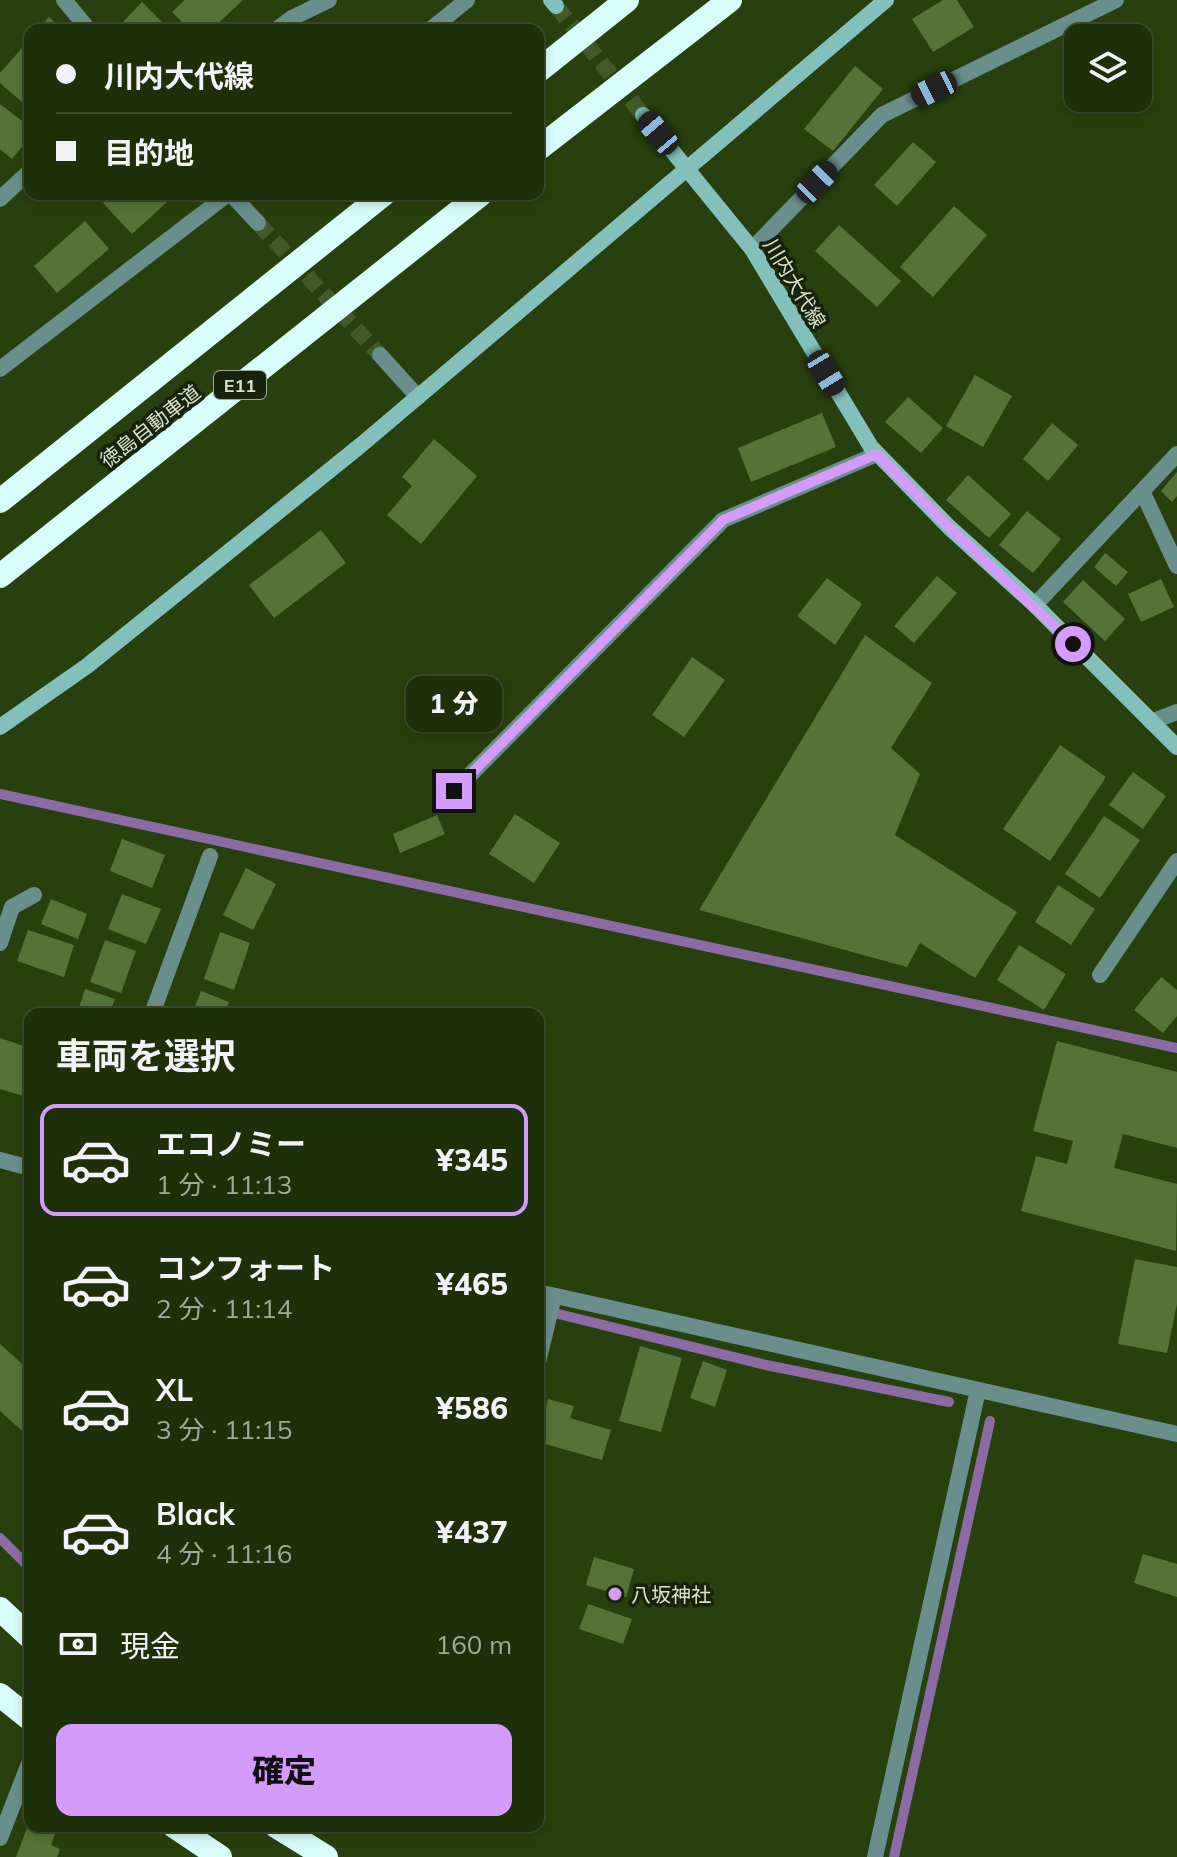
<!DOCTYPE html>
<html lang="ja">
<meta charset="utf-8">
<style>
body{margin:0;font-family:Mulish,"Noto Sans JP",sans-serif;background:#2b3c18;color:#f1f3f6;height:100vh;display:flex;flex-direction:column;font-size:30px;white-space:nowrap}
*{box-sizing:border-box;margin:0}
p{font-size:26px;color:#a1a99c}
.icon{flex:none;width:44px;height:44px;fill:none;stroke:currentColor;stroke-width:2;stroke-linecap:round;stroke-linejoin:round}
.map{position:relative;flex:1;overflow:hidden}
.details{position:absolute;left:24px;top:1008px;width:520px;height:824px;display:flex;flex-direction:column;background:#1e300a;border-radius:16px;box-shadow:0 4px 12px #0003,0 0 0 2px #3c4b2b}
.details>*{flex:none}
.guide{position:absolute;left:24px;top:24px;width:520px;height:176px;border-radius:16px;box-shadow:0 4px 12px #0003,0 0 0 2px #3c4b2b;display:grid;align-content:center;height:176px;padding:0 32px;background:#1e300a}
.controls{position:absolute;left:1064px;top:24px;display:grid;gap:16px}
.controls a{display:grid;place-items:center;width:88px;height:88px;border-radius:16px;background:#1e300a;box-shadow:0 4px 12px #0003,0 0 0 2px #3c4b2b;font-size:40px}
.end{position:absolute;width:36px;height:36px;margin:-18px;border:10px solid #d59bfb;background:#111;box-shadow:0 0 0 4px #111}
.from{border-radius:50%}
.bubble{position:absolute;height:56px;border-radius:16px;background:#1e300a;box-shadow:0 4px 12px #0003,0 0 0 2px #3c4b2b;font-size:26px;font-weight:800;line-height:56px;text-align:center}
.car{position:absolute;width:24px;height:48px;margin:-24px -12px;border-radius:10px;box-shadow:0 0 6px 2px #0007;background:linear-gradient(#222 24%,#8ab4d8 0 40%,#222 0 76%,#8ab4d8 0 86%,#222 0)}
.guide b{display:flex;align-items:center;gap:28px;height:76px;font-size:30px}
.guide b+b{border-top:2px solid #3c4b2b}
.guide i{width:20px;height:20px;background:#f1f3f6}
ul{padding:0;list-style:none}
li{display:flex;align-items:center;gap:24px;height:112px;margin:0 16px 12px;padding:0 16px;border:4px solid transparent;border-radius:16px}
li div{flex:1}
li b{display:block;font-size:30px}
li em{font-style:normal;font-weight:800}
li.current{border-color:#d59bfb}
li>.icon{width:72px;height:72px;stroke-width:1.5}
h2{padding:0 32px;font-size:36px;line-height:96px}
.pay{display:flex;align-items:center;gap:20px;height:88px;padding:0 32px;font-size:30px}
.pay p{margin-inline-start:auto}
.cta{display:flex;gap:16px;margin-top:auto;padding:16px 32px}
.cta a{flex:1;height:92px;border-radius:16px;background:#d59bfb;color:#111;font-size:32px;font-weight:800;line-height:92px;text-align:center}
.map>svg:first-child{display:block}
</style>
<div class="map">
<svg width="1177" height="1857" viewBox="0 0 1177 1857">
<rect width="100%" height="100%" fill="#28400d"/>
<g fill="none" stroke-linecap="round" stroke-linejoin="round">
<g stroke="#8c6aa3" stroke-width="10">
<polyline points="0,794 1177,1048"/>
<polyline points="538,1309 766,1365 949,1402"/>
<polyline points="0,1538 30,1568"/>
<polyline points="894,1857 990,1421"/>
</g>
</g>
<g fill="#557338">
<polygon points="185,0 243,0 211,30 190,30 172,12"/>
<polygon points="943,0 957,0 974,27 933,52 912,19"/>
<polygon points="142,2 170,30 125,30 120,25"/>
<polygon points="49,17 63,30 37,30"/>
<polygon points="30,39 30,109 0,83 0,73"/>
<polygon points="855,66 883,89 833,151 804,129"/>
<polygon points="0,104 30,127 30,137 12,159 0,149"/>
<polygon points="913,142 936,162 897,206 874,185"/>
<polygon points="112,194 176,194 132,234 103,203"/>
<polygon points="954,206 987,235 933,297 900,267"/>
<polygon points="85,221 109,249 57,293 34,266"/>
<polygon points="839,225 901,281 877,307 815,251"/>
<polygon points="975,375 1012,396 983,447 946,426"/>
<polygon points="908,397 943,428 921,453 885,422"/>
<polygon points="822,413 836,447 751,482 738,448"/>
<polygon points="1052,423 1078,445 1048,481 1023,459"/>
<polygon points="434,439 477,476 421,544 387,515 412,486 402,477"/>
<polygon points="1177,472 1177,496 1172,502 1161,491"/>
<polygon points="968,475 1011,514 989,538 946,500"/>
<polygon points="1027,511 1061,539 1033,573 999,545"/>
<polygon points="321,530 346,563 274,618 249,585"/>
<polygon points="1105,553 1128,572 1116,586 1094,567"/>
<polygon points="937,576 957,593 914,643 894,626"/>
<polygon points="827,578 862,604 835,645 797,616"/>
<polygon points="1161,579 1174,607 1141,622 1128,594"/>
<polygon points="1083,580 1125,619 1105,641 1063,602"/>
<polygon points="865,635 932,683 891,748 920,774 895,835 1017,912 975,978 920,943 907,967 699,910"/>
<polygon points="692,657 725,680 684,737 652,715"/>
<polygon points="1060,745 1106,777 1050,861 1003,829"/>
<polygon points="1133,772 1166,796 1143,829 1109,805"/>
<polygon points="515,814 560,843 534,883 489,854"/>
<polygon points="437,815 445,834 400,853 393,834"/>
<polygon points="1104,816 1140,840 1100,898 1065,874"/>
<polygon points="122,839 165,855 152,888 110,871"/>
<polygon points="246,868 276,884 253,930 223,915"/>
<polygon points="1058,885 1095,909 1071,945 1035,922"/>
<polygon points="122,894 161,909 146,944 108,929"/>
<polygon points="51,899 87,914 78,939 41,924"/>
<polygon points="28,930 74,945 64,977 17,961"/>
<polygon points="220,932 250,943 234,990 204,979"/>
<polygon points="105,940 136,951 121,993 90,982"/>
<polygon points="1019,945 1066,974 1044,1010 997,980"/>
<polygon points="1161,977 1177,990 1177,1016 1163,1033 1134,1010"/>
<polygon points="85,989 115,999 109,1014 77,1014"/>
<polygon points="201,991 229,1002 225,1014 192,1014"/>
<polygon points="0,1038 30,1048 30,1098 0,1089"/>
<polygon points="1057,1041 1177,1072 1177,1148 1123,1134 1114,1168 1177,1184 1176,1251 1021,1211 1036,1156 1067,1164 1073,1141 1033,1131"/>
<polygon points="1135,1259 1177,1267 1177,1304 1167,1353 1118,1344"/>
<polygon points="0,1344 30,1371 30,1438 0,1411"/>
<polygon points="640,1346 682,1358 661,1432 619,1421"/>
<polygon points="703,1361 727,1370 715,1407 690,1398"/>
<polygon points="548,1399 574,1406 570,1418 611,1430 602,1460 538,1442"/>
<polygon points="1143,1554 1177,1564 1177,1597 1134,1583"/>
<polygon points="594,1557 634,1569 626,1597 586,1585"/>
<polygon points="588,1604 632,1619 623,1644 579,1629"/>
<polygon points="30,1820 30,1826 58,1826 51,1845 60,1849 57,1857 16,1857"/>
</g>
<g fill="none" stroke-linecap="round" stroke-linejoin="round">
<polyline stroke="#425929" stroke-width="16" stroke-dasharray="16 8" stroke-linecap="butt" points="258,223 380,355"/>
<polyline stroke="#425929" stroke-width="16" stroke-dasharray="16 8" stroke-linecap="butt" points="556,6 643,115"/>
<g stroke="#698f8c" stroke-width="16">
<polyline points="1143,493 1177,566"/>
<polyline points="454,791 723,520 877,454"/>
<polyline points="0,943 12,907 34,895"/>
<polyline points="152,1014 210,856"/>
<polyline points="538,1362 554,1296"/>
</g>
<g stroke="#698f8c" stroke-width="16">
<polyline points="64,0 89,30"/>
<polyline points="276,30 292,18 329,0"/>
<polyline points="430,30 467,0"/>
<polyline points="231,194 258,223"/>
<polyline points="0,199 30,171"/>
<polyline points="752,249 882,115 1116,0"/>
<polyline points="380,355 418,397"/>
<polyline points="0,369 228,194"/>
<polyline points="1035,605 1177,454"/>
<polyline points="1151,722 1177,712"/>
<polyline points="1100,975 1177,861"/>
<polyline points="0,1160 30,1168"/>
<polyline points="538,1292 1177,1434"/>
<polyline points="0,1838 30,1761"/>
<polyline points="875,1857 978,1390"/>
</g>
<g stroke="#83c0bc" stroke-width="16">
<polyline points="551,0 556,6"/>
<polyline points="643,115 752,249 871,447 949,527 1035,605 1177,747"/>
<polyline points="0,727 87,666 361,445 886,0"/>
</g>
<g stroke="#d8fcfa" stroke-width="24">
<polyline points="538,71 627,0"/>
<polyline points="538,149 730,0"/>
<polyline points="0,501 384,194"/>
<polyline points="0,576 481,194"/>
<polyline points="0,1609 30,1637"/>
<polyline points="0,1695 30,1719"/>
<polyline points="174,1826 220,1857"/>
<polyline points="276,1826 326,1857"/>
</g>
</g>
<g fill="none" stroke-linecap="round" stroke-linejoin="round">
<polyline stroke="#d59bfb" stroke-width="10" points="454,791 723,520 877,454 949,527 1073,644"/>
</g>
<circle fill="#d59bfb" stroke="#18230e" stroke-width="3" cx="615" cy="1594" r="8"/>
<g text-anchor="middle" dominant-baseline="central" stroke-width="7" stroke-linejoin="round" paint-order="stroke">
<rect fill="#18230e" stroke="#9dab92" stroke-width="2" x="214" y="371" width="52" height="28" rx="6"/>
<g font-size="18" font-weight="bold" fill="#d6e5ca">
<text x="240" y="385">E11</text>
</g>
<g font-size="20" fill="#d6e5ca" stroke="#18230e">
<text transform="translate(795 283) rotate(59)">川内大代線</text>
<text transform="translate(150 426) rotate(-38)">徳島自動車道</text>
</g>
<g font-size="20" fill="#d6e5ca" stroke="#18230e" text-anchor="start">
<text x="631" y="1594">八坂神社</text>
</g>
</g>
</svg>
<div class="controls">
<a><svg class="icon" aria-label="layers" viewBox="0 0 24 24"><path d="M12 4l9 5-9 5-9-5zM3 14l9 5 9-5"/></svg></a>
</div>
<i class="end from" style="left:1073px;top:644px"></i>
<i class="end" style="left:454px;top:791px"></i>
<div class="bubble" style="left:406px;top:676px;width:96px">1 分</div>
<i class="car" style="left:934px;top:89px;rotate:244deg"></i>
<i class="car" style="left:658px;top:133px;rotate:320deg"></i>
<i class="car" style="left:817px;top:182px;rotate:44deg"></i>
<i class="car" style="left:826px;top:373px;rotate:149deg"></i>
<div class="guide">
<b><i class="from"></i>川内大代線</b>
<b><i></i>目的地</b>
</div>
<section class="details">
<h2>車両を選択</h2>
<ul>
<li class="current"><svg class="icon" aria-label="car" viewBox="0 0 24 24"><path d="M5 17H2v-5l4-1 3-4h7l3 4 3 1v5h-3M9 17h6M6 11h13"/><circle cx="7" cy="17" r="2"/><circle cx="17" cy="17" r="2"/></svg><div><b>エコノミー</b><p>1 分 · 11:13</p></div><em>¥345</em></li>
<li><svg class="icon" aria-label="car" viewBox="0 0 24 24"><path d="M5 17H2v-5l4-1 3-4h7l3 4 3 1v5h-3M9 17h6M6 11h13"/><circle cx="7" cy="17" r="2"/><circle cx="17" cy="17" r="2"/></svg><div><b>コンフォート</b><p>2 分 · 11:14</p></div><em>¥465</em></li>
<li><svg class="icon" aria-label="car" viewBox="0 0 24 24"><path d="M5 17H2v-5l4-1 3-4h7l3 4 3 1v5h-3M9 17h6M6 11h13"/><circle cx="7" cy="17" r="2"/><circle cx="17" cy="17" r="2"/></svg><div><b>XL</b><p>3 分 · 11:15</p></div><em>¥586</em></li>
<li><svg class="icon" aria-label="car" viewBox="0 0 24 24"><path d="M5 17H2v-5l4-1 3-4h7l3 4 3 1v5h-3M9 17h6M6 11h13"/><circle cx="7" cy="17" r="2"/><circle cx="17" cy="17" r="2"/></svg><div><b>Black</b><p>4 分 · 11:16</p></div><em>¥437</em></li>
</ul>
<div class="pay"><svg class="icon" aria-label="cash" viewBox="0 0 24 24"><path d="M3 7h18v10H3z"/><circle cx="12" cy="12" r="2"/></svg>現金<p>160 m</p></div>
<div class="cta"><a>確定</a></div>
</section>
</div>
